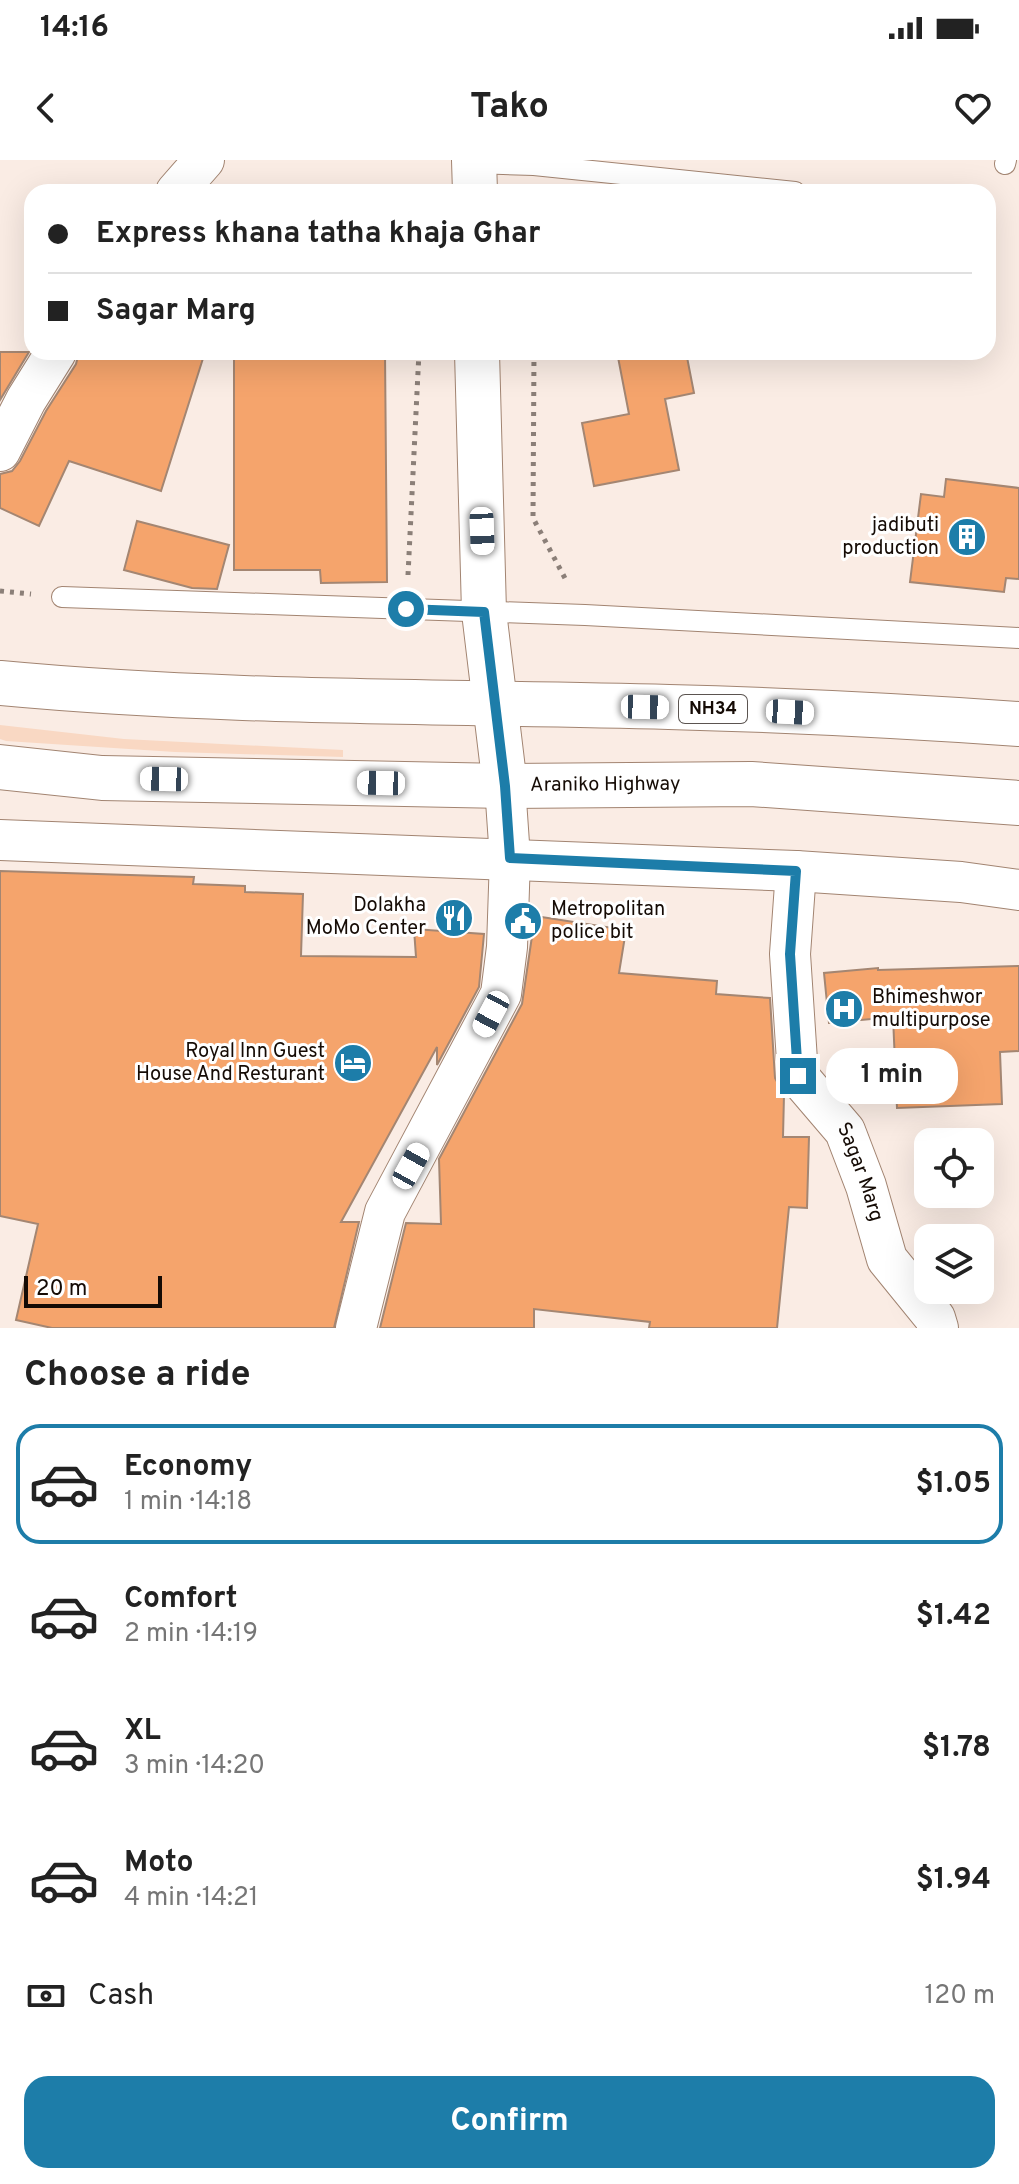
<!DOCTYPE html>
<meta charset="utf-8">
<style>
body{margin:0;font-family:Overpass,sans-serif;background:#f2f2f2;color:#222;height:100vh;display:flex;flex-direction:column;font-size:30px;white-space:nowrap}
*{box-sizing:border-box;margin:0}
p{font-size:26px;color:#767676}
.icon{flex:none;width:44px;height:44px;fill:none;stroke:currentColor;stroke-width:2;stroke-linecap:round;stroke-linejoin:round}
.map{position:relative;height:1168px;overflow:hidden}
.drawer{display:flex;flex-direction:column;background:#fff;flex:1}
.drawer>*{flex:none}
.top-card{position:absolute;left:24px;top:24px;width:972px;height:176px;border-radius:24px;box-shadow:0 8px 32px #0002;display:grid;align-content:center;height:176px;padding:0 24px;background:#fff}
.buttons{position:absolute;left:914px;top:968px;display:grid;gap:16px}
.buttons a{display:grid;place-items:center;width:80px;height:80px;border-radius:16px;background:#fff;box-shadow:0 8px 32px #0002;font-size:40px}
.scale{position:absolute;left:24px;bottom:20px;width:138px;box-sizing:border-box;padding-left:8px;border:4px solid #150b05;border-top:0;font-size:22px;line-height:28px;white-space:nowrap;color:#150b05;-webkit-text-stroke:6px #fff;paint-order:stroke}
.end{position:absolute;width:36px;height:36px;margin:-18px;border:10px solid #1d7da9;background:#fff;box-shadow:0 0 0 4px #fff}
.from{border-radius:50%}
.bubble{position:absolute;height:56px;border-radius:24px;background:#fff;box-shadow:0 8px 32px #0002;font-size:26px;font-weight:700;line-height:56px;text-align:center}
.car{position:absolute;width:24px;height:48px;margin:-24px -12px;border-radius:10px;box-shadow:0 0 6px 2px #0007;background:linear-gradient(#fff 24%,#345 0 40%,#fff 0 76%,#345 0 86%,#fff 0)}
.top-card b{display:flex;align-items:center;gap:28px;height:76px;font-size:30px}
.top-card b+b{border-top:2px solid #e0e0e0}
.top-card i{width:20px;height:20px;background:#222}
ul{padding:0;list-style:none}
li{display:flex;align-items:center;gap:24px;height:120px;margin:0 16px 12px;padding:0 8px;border:4px solid transparent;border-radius:24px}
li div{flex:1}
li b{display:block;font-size:30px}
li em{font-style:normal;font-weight:700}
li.active{border-color:#1d7da9}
li>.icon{width:72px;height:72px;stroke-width:1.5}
h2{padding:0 24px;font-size:36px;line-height:96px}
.pay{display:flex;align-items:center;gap:20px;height:88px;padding:0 24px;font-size:30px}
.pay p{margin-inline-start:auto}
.button{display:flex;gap:16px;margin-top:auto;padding:16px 24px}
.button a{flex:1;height:92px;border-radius:24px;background:#1d7da9;color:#fff;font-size:32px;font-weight:700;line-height:92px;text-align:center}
.status{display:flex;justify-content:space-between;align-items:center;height:56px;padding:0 40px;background:#fff;direction:ltr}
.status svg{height:22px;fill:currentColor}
header{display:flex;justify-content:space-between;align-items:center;height:104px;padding:0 24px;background:#fff;font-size:36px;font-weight:700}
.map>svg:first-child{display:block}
</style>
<div class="status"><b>14:16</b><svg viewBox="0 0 49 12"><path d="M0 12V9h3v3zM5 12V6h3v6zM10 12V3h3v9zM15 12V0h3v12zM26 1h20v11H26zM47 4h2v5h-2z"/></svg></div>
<header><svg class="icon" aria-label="back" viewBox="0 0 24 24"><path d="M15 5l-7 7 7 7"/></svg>Tako<svg class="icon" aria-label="heart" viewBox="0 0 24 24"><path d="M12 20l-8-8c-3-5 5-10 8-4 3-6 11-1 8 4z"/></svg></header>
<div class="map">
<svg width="1019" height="1168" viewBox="0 0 1019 1168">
<rect width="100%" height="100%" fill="#faece4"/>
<polygon fill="#f9d8c3" points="0,565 124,579 343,590 343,597 175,592 6,581 0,579"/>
<g fill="#f5a46c" stroke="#a48672" stroke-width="2">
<polygon points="0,192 29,192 0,240"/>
<polygon points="79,192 205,192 161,331 69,301 39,366 0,348 0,314 12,311 20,301 46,251 76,204"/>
<polygon points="234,192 385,192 387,422 321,423 320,410 234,410"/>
<polygon points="617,192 686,192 694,233 665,239 679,310 594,326 582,263 629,254"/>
<polygon points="946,319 1019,328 1019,419 1006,418 1004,432 910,422 921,334 944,337"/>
<polygon points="137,361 229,385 217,429 192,428 124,410"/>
<polygon points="0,711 194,717 193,724 245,726 245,732 303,734 301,796 416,797 414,769 484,774 479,827 437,905 437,887 341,1062 359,1062 334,1168 52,1168 16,1160 38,1064 0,1056"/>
<polygon points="535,756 626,770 619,813 717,821 716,834 770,838 775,918 784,935 783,977 809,977 807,1048 789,1047 777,1168 649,1168 650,1162 534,1149 534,1168 380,1168 406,1063 441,1064 439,999 522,844"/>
<polygon points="1019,806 1019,891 1000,892 1002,944 897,948 893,857 829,863 824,813 878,808 878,810"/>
</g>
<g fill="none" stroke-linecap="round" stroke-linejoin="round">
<g stroke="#a28471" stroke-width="22">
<g id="lane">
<polyline points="474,3 534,5 795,32"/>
<polyline points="1005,4 1006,0"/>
<polyline points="62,437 585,455 1019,478"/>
</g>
</g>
<g stroke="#a28471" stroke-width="42">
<g id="street">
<polyline points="176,32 204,0"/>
<polyline points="0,291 26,240 56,192"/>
<polyline points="0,680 796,711 961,722 1019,730"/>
<path id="s1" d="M796,711l-6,83 8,122 47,55 21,55 21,73 48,59 3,10"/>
<polyline points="356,1168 385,1052 501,834 507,787 510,698 505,626"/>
</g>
</g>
<g stroke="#a28471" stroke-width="46">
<g id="primary">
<polyline points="474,0 475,32"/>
<polyline points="477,192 484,452 505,626"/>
</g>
</g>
<g stroke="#a28471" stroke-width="46">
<g id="highway">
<path d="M0,523c223,21 446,18 669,24 117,3 234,9 350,17"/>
<path id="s2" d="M0,607l102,11 403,8 246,-2 268,19"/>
</g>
</g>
<g stroke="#8b7f78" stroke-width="5" stroke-dasharray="4 6" stroke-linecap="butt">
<polyline points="534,192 533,358 567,422"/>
<polyline points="408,415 419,192"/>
<polyline points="0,431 31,434"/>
</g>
<use href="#lane" stroke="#fff" stroke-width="20"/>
<use href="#street" stroke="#fff" stroke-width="40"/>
<use href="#primary" stroke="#fff" stroke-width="44"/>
<use href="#highway" stroke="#fff" stroke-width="44"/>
</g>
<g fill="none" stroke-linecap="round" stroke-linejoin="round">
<polyline stroke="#1d7da9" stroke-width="10" points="406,449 484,452 505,626 510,698 796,711 790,794 798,916"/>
</g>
<defs>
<g id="building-disc" transform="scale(2)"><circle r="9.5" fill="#1d7da9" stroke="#fff"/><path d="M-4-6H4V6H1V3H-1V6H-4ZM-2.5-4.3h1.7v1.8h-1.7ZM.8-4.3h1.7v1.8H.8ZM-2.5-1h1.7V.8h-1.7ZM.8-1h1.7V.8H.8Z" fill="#fff"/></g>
<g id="restaurant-disc" transform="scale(2)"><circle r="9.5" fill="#1d7da9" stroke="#fff"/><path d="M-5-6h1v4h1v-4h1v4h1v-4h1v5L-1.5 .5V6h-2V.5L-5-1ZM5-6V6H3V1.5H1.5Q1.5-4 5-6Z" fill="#fff"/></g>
<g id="civic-disc" transform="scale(2)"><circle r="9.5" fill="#1d7da9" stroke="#fff"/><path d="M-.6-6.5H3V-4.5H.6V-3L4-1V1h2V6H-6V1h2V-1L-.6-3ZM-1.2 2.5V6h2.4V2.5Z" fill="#fff"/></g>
<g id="hospital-disc" transform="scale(2)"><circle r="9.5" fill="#1d7da9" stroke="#fff"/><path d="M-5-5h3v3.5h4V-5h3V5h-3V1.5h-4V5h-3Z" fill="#fff"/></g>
<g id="hotel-disc" transform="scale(2)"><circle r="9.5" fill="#1d7da9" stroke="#fff"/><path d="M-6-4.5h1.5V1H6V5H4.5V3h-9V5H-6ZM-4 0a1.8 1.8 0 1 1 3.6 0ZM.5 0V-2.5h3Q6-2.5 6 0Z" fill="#fff"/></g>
</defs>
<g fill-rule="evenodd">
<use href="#building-disc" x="967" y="377"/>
<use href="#restaurant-disc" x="454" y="758"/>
<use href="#civic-disc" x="523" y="761"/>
<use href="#hospital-disc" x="844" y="849"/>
<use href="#hotel-disc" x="353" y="903"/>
</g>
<g text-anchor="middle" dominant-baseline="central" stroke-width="6" stroke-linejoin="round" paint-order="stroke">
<rect fill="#fff" stroke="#5b5450" stroke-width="2" x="679" y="535" width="68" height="28" rx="6"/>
<g font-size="18" font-weight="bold" fill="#150b05">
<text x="713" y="549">NH34</text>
</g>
<g font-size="20" fill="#150b05" stroke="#fff" text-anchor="end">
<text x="939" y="366">jadibuti<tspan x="939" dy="23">production</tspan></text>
<text x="426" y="746">Dolakha<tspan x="426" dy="23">MoMo Center</tspan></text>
<text x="551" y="750" text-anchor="start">Metropolitan<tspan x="551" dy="23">police bit</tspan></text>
<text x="872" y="838" text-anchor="start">Bhimeshwor<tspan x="872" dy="23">multipurpose</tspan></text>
<text x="325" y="892">Royal Inn Guest<tspan x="325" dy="23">House And Resturant</tspan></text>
</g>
<g font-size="20" fill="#150b05" stroke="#fff">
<text stroke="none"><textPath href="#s2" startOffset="606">Araniko Highway</textPath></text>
<text stroke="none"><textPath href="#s1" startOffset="322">Sagar Marg</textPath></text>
</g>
</g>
</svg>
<div class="buttons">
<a><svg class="icon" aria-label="locate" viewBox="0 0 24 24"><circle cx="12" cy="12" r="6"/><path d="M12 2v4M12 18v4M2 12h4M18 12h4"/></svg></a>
<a><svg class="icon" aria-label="layers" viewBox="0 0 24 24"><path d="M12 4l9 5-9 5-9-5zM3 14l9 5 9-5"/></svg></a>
</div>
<div class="scale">20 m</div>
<i class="end from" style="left:406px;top:449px"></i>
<i class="end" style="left:798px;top:916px"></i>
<div class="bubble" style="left:826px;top:888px;width:132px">1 min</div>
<i class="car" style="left:482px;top:371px;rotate:178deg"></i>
<i class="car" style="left:645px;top:547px;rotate:91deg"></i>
<i class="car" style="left:790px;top:552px;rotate:93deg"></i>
<i class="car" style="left:164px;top:619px;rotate:271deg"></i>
<i class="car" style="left:381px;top:623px;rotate:271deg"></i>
<i class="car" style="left:491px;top:854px;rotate:208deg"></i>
<i class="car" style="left:411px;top:1006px;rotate:29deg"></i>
<div class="top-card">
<b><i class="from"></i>Express khana tatha khaja Ghar</b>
<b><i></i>Sagar Marg</b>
</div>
</div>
<section class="drawer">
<h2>Choose a ride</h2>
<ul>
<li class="active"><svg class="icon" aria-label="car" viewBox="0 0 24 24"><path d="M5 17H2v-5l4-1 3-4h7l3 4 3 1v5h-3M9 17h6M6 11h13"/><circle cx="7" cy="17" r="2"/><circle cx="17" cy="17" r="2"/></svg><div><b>Economy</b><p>1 min · 14:18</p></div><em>$1.05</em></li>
<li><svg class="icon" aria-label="car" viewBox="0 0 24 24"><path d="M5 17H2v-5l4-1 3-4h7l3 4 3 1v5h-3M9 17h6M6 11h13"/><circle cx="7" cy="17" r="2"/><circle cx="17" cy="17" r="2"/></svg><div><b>Comfort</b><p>2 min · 14:19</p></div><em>$1.42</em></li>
<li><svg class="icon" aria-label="car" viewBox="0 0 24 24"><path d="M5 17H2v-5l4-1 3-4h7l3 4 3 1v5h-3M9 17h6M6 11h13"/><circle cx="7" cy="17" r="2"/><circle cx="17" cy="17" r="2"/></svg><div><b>XL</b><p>3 min · 14:20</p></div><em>$1.78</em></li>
<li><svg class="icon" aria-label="car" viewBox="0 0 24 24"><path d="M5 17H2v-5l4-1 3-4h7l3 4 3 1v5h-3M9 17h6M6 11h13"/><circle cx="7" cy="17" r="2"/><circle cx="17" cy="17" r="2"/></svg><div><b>Moto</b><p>4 min · 14:21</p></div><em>$1.94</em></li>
</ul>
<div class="pay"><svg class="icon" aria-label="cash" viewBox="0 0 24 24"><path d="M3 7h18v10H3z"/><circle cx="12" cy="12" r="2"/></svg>Cash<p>120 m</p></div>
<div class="button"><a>Confirm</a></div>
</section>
